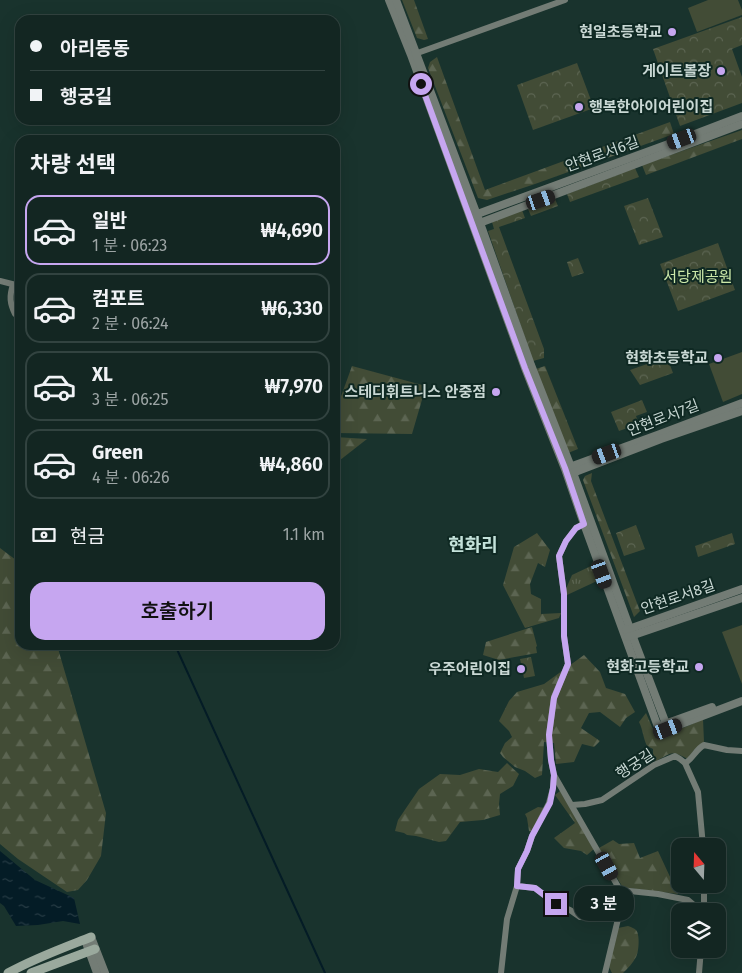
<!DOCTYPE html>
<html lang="ko">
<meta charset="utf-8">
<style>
body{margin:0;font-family:"Fira Sans","Noto Sans KR",sans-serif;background:#20322f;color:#f1f3f6;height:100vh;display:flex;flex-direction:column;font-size:19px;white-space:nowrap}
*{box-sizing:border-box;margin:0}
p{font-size:16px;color:#9da5a5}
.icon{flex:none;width:28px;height:28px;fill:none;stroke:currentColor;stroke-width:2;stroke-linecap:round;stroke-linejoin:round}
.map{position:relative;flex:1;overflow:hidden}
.side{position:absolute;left:15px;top:135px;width:325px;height:515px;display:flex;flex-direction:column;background:#132622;border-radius:15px;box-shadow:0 5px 20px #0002,0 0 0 1px #324340}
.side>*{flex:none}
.top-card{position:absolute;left:15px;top:15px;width:325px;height:110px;border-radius:15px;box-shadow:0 5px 20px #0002,0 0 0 1px #324340;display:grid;align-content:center;height:110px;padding:0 15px;background:#132622}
.needle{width:32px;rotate:341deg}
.buttons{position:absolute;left:671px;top:838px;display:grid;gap:10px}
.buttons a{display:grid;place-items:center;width:55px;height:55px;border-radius:10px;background:#132622;box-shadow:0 5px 20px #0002,0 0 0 1px #324340;font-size:25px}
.end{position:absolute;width:22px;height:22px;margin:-11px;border:6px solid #c6a6f0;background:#111;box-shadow:0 0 0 2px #111}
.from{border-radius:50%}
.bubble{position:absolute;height:35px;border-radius:15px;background:#132622;box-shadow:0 5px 20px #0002,0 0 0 1px #324340;font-size:16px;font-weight:600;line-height:35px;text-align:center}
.car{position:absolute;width:15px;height:30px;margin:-15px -8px;border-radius:6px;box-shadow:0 0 4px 1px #0007;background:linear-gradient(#222 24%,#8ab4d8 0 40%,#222 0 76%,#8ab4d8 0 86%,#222 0)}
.top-card b{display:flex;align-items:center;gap:18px;height:48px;font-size:19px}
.top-card b+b{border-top:1px solid #324340}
.top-card i{width:12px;height:12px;background:#f1f3f6}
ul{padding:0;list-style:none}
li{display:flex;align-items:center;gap:15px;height:70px;margin:0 10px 8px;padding:0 5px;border:2px solid #324340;border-radius:15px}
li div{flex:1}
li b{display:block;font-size:19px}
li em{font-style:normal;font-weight:600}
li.active{border-color:#c6a6f0}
li>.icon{width:45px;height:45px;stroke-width:1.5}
h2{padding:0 15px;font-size:22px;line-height:60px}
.pay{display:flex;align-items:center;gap:12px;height:55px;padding:0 15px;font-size:19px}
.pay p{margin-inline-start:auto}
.button{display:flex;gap:10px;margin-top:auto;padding:10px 15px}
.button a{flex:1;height:58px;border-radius:15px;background:#c6a6f0;color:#111;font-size:20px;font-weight:600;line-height:58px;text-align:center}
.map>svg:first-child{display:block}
</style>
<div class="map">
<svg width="742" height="973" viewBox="0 0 742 973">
<defs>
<pattern id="grass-tufts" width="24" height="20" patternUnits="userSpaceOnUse" patternTransform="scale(1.25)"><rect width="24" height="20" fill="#424c36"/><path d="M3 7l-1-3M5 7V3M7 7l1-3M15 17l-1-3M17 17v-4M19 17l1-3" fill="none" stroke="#5c6552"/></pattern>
<pattern id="forest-firs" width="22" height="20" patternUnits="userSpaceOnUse" patternTransform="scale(1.25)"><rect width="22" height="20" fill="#424c36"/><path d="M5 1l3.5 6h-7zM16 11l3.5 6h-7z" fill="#5c6552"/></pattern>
<pattern id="park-crowns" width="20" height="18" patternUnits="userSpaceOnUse" patternTransform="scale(1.25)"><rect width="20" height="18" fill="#424c36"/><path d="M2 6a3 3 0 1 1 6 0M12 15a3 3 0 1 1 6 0" fill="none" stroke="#5c6552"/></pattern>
<pattern id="water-ripples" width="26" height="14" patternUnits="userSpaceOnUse" patternTransform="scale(1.25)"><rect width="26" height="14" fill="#041c26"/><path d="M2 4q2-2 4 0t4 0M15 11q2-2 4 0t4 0" fill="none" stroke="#273c45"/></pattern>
</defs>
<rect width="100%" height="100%" fill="#19332d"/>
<polygon fill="url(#grass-tufts)" points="591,566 597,581 567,595 565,591 572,575"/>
<g fill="url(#forest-firs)">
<polygon points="402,0 414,0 428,39 424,40 417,38"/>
<polygon points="437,57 485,190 670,122 674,134 535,184 487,200 478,198 428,68 430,62"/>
<polygon points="742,130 742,139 646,175 642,165"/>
<polygon points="352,366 426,386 412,434 335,433 335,413"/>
<polygon points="545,366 578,449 568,453 536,369"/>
<polygon points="335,437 367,439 335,464"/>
<polygon points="592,473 591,481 640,611 634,617 583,480 585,476"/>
<polygon points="537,533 550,550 545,567 538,563 530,584 531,594 541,599 541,614 561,613 559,618 525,628 503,585 514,547"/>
<polygon points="0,548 16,560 20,567 20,645 57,645 106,813 101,856 87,880 78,890 67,892 18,859 0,844"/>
<polygon points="532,627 537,646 536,647 537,653 499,660 483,655 486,642"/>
<polygon points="584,655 600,672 606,688 625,694 635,712 626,718 620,727 600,712 589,713 581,728 600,741 594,747 582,744 574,762 556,764 554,743 544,742 542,775 535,778 525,771 515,767 503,757 500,753 505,743 512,737 509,731 499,721 509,701 517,692 544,684"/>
<path d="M646,713l6,14 5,7c17,-1 31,-8 46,-15l1,23 -10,8 -6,9c-17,-9 -15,-7 -32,2l-3,-3v-9l-6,-3c-4,-8 -4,-16 -8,-24z"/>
<polygon points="507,763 519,774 513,786 500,794 499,804 500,815 483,820 460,822 446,841 439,842 416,836 407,835 404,833 395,831 398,820 419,789 440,774 460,775 479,769 498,772"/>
<polygon points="560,791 594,849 587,855 581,851 564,848 554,838 575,823 555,795"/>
<polygon points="538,807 545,808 532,832 529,831 527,818 525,814"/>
<polygon points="613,840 619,844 634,843 640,858 658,851 678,894 628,888 622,886 599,848"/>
<path d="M628,926c3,1 6,2 8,4 4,4 3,22 0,27 -3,6 -8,11 -13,16h-11l-3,-6 9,-39z"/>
</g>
<g fill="url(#park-crowns)">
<polygon points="742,17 742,45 732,49 742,77 742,103 680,126 653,49"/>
<polygon points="577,63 594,108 533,130 517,85"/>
<polygon points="635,168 639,177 570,202 567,194"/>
<polygon points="648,198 663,237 639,245 624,206"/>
<polygon points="555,199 558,206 531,216 528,209"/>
<polygon points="522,210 525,218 499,227 544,349 544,358 533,361 488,231 494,229 492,222"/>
<polygon points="718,243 735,290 678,311 660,264"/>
<polygon points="578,258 584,273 572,277 567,262"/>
<polygon points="667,357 673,373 640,385 630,370"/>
<polygon points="642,400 647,412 636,416 639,424 619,431 611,412"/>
<polygon points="636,525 645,549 624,556 616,533"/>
<polygon points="732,533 735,544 698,557 695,546"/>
<polygon points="531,657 535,676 524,678 520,659"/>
</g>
<g fill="#424c36">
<polygon points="708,0 738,0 742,10 742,15 697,32 688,8"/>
<polygon points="683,273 689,289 678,293 673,277"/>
<polygon points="742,352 742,394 723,402 709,364"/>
<polygon points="742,625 742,684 722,632"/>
</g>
<polygon fill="url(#water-ripples)" points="0,851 35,880 74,898 80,924 63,921 38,925 16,926 4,906 0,903"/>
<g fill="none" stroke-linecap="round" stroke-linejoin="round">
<g stroke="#041c26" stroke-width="2">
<polyline points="15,294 20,305"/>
<polyline points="175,645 325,973"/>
</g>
<g stroke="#737c75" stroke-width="6">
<polyline points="412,55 565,0"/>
<polyline points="0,281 16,285"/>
<path d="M13,285c-4,11 -3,19 2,29"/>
<polyline points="587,522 576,528 566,541 559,556 564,594 564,636 568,664 554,697 549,735 551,760 554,775 553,788 549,803 532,836 527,851 518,869 517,886 535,888 556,904 570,910 580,917 618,919 620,890"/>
<path d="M685,763c8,-4 11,-14 19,-18l23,5 15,1"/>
<polyline points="554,775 620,890 658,894 688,900 701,911"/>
<polyline points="572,805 585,804 602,800 654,765 675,756 680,759 685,763 698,792 703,846"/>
<polyline points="704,911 704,884"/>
<polyline points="501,973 507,919 517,886"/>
<polyline points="605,973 618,919"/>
<polyline points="699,973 701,949"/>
</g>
<g stroke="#737c75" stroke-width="8">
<polyline points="389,0 411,55 525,368 565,469 584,524 658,727 660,730 663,731 742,701"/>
<polyline points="396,0 480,223 531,365 571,467 636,645 668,729"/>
<polyline points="472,216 682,139 742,116"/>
<polyline points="477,224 742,124"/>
<polyline points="567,468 660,434 742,403"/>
<polyline points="570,474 661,439 742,411"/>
<polyline points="626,630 742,589"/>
<polyline points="628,637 742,598"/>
<polyline points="662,725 712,707"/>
<polyline points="91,937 105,973"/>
<polyline points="85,940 97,973"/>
</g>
<g stroke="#9aa99d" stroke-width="9">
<path d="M8,973c27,-15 55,-25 83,-36"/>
<polyline points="31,973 95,949"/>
</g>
</g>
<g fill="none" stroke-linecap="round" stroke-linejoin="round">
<polyline stroke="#c6a6f0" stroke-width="6" points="421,84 525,368 565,468 584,524 576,528 566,541 559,556 564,594 564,636 568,664 554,698 549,735 551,760 554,775 553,788 550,803 532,836 527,851 518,869 517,886 535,888 556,904"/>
</g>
<g fill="#c6a6f0" stroke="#0f2923" stroke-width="2">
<circle cx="672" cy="32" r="5"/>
<circle cx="721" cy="71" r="5"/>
<circle cx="579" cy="107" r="5"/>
<circle cx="718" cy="358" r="5"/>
<circle cx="496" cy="392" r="5"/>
<circle cx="699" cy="667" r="5"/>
<circle cx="521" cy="669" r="5"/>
</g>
<g text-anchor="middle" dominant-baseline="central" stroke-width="4" stroke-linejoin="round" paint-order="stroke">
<g font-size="15" font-weight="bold" fill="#c9d8d4" stroke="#0f2923" text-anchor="end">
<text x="662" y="32">현일초등학교</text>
<text x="711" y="71">게이트볼장</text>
<text x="589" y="107" text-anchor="start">행복한아이어린이집</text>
<text x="708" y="358">현화초등학교</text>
<text x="486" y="392">스테디휘트니스 안중점</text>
<text x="689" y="667">현화고등학교</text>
<text x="511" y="669">우주어린이집</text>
</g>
<g font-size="15" fill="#c9d8d4" stroke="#0f2923">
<text transform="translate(602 154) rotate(-20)">안현로서6길</text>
<text transform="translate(663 418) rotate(-21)">안현로서7길</text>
<text transform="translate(678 597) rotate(-19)">안현로서8길</text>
<text transform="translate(635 764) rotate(-33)">행궁길</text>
</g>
<g font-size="15" fill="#cce8a9" stroke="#0f2923">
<text x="698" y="277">서당제공원</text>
</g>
<g font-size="18" font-weight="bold" fill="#c4e2da" stroke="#0f2923">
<text x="473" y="545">현화리</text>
</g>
</g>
</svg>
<div class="buttons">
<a><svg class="needle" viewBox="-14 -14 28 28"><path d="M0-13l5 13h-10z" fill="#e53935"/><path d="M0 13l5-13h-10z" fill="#9da5a5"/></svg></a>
<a><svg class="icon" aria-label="layers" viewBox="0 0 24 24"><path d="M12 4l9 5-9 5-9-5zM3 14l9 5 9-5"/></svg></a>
</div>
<i class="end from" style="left:421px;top:84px"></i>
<i class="end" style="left:556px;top:904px"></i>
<div class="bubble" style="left:574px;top:886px;width:60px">3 분</div>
<i class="car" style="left:682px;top:139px;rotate:250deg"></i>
<i class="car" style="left:541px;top:200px;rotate:71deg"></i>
<i class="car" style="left:607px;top:454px;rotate:250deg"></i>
<i class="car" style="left:602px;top:574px;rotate:160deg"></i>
<i class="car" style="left:668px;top:729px;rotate:69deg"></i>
<i class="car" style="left:607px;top:866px;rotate:151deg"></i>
<div class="top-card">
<b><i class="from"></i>아리동동</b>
<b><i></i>행궁길</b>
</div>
<section class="side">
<h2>차량 선택</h2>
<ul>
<li class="active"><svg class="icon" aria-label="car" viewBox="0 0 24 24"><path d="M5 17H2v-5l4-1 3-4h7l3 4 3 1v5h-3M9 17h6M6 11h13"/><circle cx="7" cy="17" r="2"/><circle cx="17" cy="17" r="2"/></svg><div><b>일반</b><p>1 분 · 06:23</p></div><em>₩4,690</em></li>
<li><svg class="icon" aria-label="car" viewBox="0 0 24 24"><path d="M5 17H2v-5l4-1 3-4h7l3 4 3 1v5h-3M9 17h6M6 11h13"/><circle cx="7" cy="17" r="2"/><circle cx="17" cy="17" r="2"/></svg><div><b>컴포트</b><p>2 분 · 06:24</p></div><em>₩6,330</em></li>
<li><svg class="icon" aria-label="car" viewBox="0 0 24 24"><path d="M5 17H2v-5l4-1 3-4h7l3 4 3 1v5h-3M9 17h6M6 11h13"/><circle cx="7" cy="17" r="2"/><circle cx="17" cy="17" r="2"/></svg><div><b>XL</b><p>3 분 · 06:25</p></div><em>₩7,970</em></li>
<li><svg class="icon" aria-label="car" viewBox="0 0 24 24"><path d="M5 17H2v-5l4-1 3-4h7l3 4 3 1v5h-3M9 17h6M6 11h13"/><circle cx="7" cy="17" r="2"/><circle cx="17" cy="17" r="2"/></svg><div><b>Green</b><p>4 분 · 06:26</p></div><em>₩4,860</em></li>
</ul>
<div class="pay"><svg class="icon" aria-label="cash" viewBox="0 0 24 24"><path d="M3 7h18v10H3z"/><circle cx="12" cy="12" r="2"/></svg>현금<p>1.1 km</p></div>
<div class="button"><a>호출하기</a></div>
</section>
</div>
